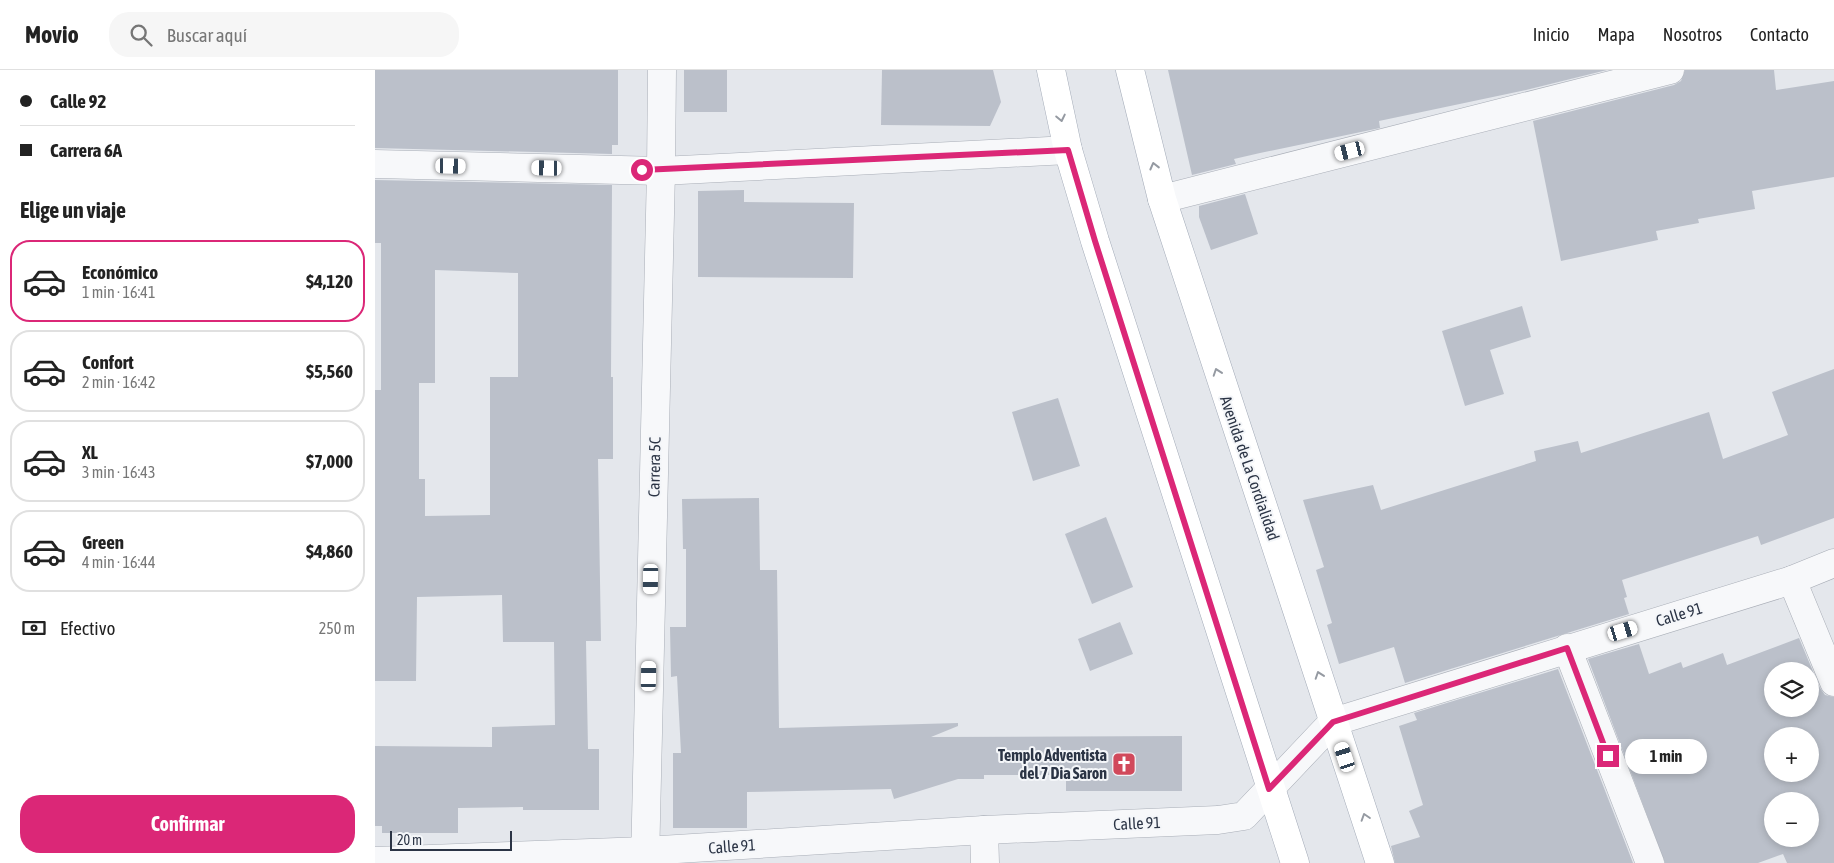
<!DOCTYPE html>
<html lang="es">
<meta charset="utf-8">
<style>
body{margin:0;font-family:"Asap Condensed",sans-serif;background:#f6f6f6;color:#222;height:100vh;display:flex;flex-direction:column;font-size:19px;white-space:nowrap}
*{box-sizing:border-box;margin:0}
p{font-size:16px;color:#767676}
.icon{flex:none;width:28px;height:28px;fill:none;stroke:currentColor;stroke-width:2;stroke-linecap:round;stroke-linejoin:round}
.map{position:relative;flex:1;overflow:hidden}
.drawer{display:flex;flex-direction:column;background:#fff;width:375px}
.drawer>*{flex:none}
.guide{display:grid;align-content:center;height:110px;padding:0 20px;background:#fff}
.tools{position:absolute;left:1389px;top:592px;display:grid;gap:10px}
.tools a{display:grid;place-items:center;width:55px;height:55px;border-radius:50%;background:#fff;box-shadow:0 2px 8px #0003;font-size:25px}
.scale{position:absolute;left:15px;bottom:12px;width:122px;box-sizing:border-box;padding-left:5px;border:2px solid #2b3445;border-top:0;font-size:14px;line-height:18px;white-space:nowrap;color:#2b3445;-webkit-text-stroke:4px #f4f6f9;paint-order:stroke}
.end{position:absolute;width:22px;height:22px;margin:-11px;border:6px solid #db2777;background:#fff;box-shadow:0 0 0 2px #fff}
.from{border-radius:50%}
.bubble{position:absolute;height:35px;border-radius:18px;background:#fff;box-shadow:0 2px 8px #0003;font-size:16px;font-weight:700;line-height:35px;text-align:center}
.car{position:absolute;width:15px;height:30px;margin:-15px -8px;border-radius:6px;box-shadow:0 0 4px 1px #0007;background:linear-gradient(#fff 24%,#345 0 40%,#fff 0 76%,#345 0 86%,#fff 0)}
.guide b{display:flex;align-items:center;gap:18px;height:48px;font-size:19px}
.guide b+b{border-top:1px solid #e0e0e0}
.guide i{width:12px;height:12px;background:#222}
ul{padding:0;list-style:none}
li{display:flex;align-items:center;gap:15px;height:82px;margin:0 10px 8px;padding:0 10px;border:2px solid #e0e0e0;border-radius:20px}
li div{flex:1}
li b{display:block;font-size:19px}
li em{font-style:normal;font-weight:700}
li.selected{border-color:#db2777}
li>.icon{width:45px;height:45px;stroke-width:1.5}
h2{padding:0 20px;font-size:22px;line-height:60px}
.pay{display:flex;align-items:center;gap:12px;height:55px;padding:0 20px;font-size:19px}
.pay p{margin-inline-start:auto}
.cta{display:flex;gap:10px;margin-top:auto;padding:10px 20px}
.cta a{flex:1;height:58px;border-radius:20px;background:#db2777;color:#fff;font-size:20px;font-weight:700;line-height:58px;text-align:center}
header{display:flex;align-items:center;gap:30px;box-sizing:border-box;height:70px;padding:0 25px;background:#fff;border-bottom:1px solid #e0e0e0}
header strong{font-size:24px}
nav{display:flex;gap:28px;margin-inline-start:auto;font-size:18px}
.search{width:350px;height:45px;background:#f6f6f6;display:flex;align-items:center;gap:12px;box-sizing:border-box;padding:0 18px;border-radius:20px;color:#767676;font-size:19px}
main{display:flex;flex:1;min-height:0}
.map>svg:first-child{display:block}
</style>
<header>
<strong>Movio</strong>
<div class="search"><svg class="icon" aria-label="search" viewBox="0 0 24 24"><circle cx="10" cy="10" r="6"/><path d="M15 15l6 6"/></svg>Buscar aquí</div>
<nav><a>Inicio</a><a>Mapa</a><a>Nosotros</a><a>Contacto</a></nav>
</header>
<main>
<section class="drawer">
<div class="guide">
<b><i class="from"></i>Calle 92</b>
<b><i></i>Carrera 6A</b>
</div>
<h2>Elige un viaje</h2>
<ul>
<li class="selected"><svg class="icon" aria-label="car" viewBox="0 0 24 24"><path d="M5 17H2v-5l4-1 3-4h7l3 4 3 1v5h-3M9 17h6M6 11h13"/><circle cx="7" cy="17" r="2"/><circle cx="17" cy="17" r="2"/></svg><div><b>Económico</b><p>1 min · 16:41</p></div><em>$4,120</em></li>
<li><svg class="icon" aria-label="car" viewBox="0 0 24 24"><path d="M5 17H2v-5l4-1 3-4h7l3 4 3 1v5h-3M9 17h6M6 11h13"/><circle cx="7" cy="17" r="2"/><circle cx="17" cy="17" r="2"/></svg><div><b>Confort</b><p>2 min · 16:42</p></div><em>$5,560</em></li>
<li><svg class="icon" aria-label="car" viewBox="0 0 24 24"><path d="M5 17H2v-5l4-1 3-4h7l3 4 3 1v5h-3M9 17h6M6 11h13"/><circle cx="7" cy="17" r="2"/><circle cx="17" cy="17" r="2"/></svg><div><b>XL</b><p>3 min · 16:43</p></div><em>$7,000</em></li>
<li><svg class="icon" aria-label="car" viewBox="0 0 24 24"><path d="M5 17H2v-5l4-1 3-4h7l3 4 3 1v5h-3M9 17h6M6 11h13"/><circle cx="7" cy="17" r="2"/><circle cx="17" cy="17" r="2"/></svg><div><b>Green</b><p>4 min · 16:44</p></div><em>$4,860</em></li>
</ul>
<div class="pay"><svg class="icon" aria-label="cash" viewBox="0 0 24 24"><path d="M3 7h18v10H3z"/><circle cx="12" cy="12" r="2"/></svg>Efectivo<p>250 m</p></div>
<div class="cta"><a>Confirmar</a></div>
</section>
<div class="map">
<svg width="1459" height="793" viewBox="0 0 1459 793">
<rect width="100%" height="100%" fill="#e4e7ec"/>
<g fill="#bbc0ca" fill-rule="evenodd">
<polygon points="0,0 243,0 243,75 237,75 237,84 0,78"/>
<rect x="309" y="0" width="43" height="42"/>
<polygon points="507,0 618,0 626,32 615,56 506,55"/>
<polygon points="793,0 1232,0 1151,20 1004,51 1005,58 885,83 859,89 861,94 817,105"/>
<polygon points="1310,0 1399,0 1401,20 1459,11 1459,107 1377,121 1380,139 1323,149 1324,153 1281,161 1283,170 1186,191 1158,51 1299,15 1306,11"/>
<path d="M0,110l237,5 -1,192h2v82h-15l3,182h-15l2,108h11v61h-76v-3l-65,1v25h-76v-7h-7v-80l117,1v-20l63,-2 -1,-83h-51l-1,-47 -85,2 -1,84h-41v-291h6v-147h-6zM60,200l83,3v104h-28v138l-65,1v-37h-6v-96h16z"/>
<polygon points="369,120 369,132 479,133 478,208 323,207 323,121"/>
<polygon points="870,124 883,164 836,180 824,147 824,136"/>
<polygon points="1147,236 1156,267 1115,280 1129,324 1090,336 1067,261"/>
<polygon points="1459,299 1459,448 1386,475 1383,466 1247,510 1252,527 1249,528 1254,544 1030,613 1019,577 964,594 952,555 957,553 941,500 949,497 928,430 998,415 1006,440 1161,391 1159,381 1203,371 1206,383 1334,342 1348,389 1413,365 1397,322"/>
<polygon points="683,328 705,396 658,411 637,342"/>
<polygon points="384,428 385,500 402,500 404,658 583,653 583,656 556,667 807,666 807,721 691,721 691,705 609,705 609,709 583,709 519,729 516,719 372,722 372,758 298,758 298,683 306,683 302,606 296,607 295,557 311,557 311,479 308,479 307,429"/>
<polygon points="731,447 758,517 717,534 690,464"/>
<polygon points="745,552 758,584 715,601 703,569"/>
<path d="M1424,568l21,50 5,7 9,2v166h-47l-4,-9 -25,9h-93l-77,-204 51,-15 10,30 32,-12 2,6 40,-15 4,12zM1398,601h37v38h-37zM1398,666h37v38h-37zM1398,731h37v38h-37z"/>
<polygon points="1183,599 1258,793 1020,793 1016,776 1045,767 1034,741 1048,735 1024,656 1042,650 1039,643"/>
</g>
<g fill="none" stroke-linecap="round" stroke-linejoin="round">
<g stroke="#a9aeb7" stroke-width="29">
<g id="minor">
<polyline points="0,94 286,101 693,80"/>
<polyline points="787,129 1295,0"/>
<polyline points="1417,510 1459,612"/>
<polyline points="1192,578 1275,793"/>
<polyline points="609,760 610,793"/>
<polyline points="0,791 270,781 609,760 843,750 869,746 958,652 1417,510 1459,493"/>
<polyline points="270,793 286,101 287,0"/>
</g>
</g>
<g stroke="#a3abb8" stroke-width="29">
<g id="major">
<polyline points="676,0 693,80 720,171 920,793"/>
<polyline points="755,0 787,129 1005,793"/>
</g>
</g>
<use href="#minor" stroke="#f7f8fa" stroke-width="28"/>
<use href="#major" stroke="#fff" stroke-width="28"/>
</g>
<defs><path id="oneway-chevron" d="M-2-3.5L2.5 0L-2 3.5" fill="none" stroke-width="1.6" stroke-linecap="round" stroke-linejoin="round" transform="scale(1.25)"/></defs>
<g stroke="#959aa2">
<use href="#oneway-chevron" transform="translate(686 48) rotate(78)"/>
<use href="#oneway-chevron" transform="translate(779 96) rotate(-104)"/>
<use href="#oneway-chevron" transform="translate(842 302) rotate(-109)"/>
<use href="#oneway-chevron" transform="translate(944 605) rotate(-109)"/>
<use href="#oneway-chevron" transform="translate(990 747) rotate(-108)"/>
</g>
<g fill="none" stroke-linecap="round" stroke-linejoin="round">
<polyline stroke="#db2777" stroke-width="6" points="267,100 693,80 720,171 894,719 958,652 1192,578 1233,686"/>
</g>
<defs>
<g id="church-square" transform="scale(1.25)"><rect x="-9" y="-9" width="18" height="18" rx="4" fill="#d1495b" stroke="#f4f6f9"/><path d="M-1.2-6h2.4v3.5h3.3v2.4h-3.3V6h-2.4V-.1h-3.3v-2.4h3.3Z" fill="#fff"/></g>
</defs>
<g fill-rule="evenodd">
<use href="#church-square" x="749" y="694"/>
</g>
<g text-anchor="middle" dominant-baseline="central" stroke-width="4" stroke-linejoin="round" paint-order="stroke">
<g font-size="16" fill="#2b3445" stroke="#f4f6f9">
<text transform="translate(279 397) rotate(-89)">Carrera 5C</text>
<text transform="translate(875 398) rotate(71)">Avenida de La Cordialidad</text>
<text transform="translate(1304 544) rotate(-17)">Calle 91</text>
<text transform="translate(762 753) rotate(-3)">Calle 91</text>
<text transform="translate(357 776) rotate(-4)">Calle 91</text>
</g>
<g font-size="16" font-weight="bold" fill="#2b3445" stroke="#f4f6f9" text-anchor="end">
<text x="732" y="685">Templo Adventista<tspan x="732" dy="18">del 7 Dia Saron</tspan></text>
</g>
</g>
</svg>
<div class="tools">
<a><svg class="icon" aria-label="layers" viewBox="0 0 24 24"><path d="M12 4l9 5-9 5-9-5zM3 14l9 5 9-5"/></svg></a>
<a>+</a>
<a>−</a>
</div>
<div class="scale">20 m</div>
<i class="end from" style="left:267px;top:100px"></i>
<i class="end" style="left:1233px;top:686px"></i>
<div class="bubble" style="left:1250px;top:669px;width:82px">1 min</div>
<i class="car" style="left:975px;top:81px;rotate:256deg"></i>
<i class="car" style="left:76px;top:96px;rotate:91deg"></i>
<i class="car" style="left:172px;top:98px;rotate:271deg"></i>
<i class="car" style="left:276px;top:509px;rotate:181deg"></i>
<i class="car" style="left:1248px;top:561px;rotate:73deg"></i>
<i class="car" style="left:274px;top:606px;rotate:1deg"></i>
<i class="car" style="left:970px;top:687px;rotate:342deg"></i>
</div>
</main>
